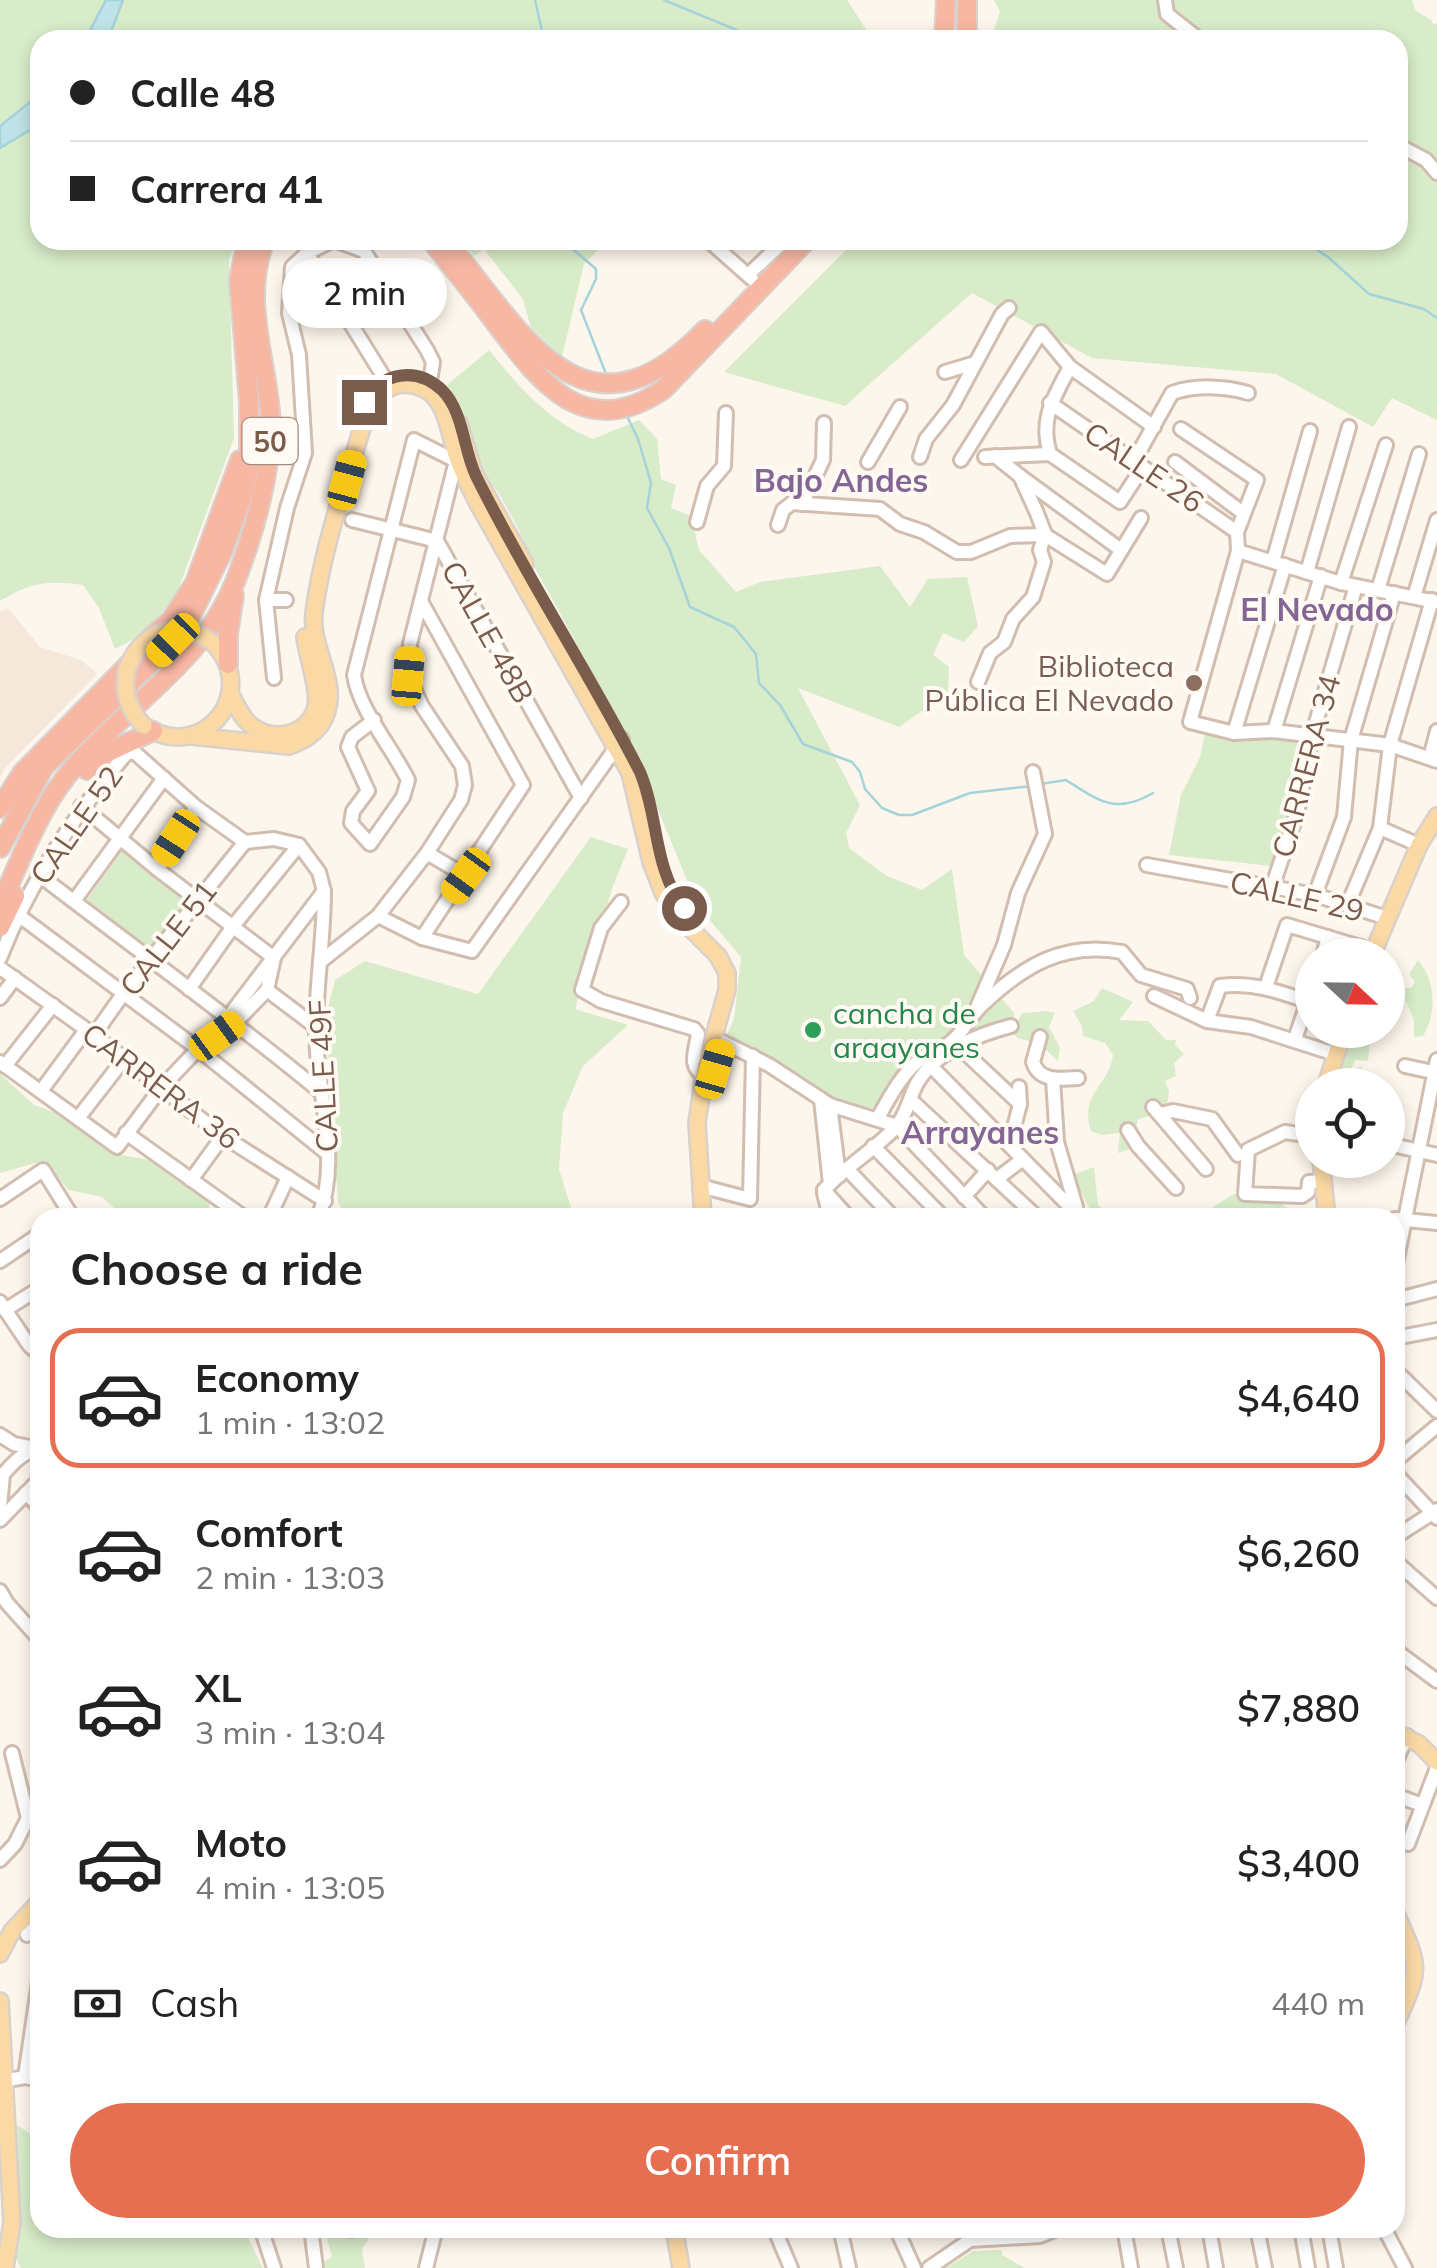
<!DOCTYPE html>
<meta charset="utf-8">
<style>
body{margin:0;font-family:Mulish,sans-serif;background:#f6f6f6;color:#222;height:100vh;display:flex;flex-direction:column;font-size:38px;white-space:nowrap}
*{box-sizing:border-box;margin:0}
p{font-size:32px;color:#767676}
.icon{flex:none;width:55px;height:55px;fill:none;stroke:currentColor;stroke-width:2;stroke-linecap:round;stroke-linejoin:round}
.map{position:relative;flex:1;overflow:hidden}
.drawer{position:absolute;left:30px;top:1208px;width:1375px;height:1030px;display:flex;flex-direction:column;background:#fff;border-radius:30px;box-shadow:0 5px 15px #0003}
.drawer>*{flex:none}
.top-card{position:absolute;left:30px;top:30px;width:1378px;height:220px;border-radius:30px;box-shadow:0 5px 15px #0003;display:grid;align-content:center;height:220px;padding:0 40px;background:#fff}
.needle{width:65px;rotate:112deg}
.fabs{position:absolute;left:1295px;top:938px;display:grid;gap:20px}
.fabs a{display:grid;place-items:center;width:110px;height:110px;border-radius:50%;background:#fff;box-shadow:0 5px 15px #0003;font-size:50px}
.end{position:absolute;width:45px;height:45px;margin:-22px;border:12px solid #7a5c4d;background:#fff;box-shadow:0 0 0 5px #fff}
.from{border-radius:50%}
.bubble{position:absolute;height:70px;border-radius:35px;background:#fff;box-shadow:0 5px 15px #0003;font-size:32px;font-weight:600;line-height:70px;text-align:center}
.car{position:absolute;width:30px;height:60px;margin:-30px -15px;border-radius:12px;box-shadow:0 0 8px 2px #0007;background:linear-gradient(#f5c518 24%,#345 0 40%,#f5c518 0 76%,#345 0 86%,#f5c518 0)}
.top-card b{display:flex;align-items:center;gap:35px;height:95px;font-size:38px}
.top-card b+b{border-top:2px solid #e0e0e0}
.top-card i{width:25px;height:25px;background:#222}
ul{padding:0;list-style:none}
li{display:flex;align-items:center;gap:30px;height:140px;margin:0 20px 15px;padding:0 20px;border:5px solid transparent;border-radius:30px}
li div{flex:1}
li b{display:block;font-size:38px}
li em{font-style:normal;font-weight:600}
li.current{border-color:#e76f51}
li>.icon{width:90px;height:90px;stroke-width:1.5}
h2{padding:0 40px;font-size:45px;line-height:120px}
.pay{display:flex;align-items:center;gap:25px;height:110px;padding:0 40px;font-size:38px}
.pay p{margin-inline-start:auto}
.button{display:flex;gap:20px;margin-top:auto;padding:20px 40px}
.button a{flex:1;height:115px;border-radius:60px;background:#e76f51;color:#fff;font-size:40px;font-weight:600;line-height:115px;text-align:center}
.map>svg:first-child{display:block}
</style>
<div class="map">
<svg width="1437" height="2268" viewBox="0 0 1437 2268">
<rect width="100%" height="100%" fill="#fdf6ec"/>
<polygon fill="#f5e8da" points="8,608 40,647 81,660 97,674 5,768 0,778 0,612"/>
<g fill="#d8ecc9">
<polygon points="0,0 106,0 85,40 40,40 40,94 0,126"/>
<polygon points="123,0 847,0 873,40 108,40"/>
<polygon points="994,0 1412,0 1415,10 1431,20 1434,25 1437,23 1437,420 1392,398 1373,427 1276,374 1092,358 972,293 845,406 724,372 856,240 1398,240 1398,40 990,40 1000,12"/>
<path d="M40,124v116h197l-8,20 5,178 -56,152 -20,28 -20,19 -23,12 -16,-41 -16,-23c-37,-5 -52,-3 -83,16v-453z"/>
<polygon points="462,240 608,240 584,264 562,357 531,328 523,299 484,249 474,256"/>
<path d="M489,350c29,36 59,71 104,89l46,-19 18,19 4,40 15,6 -5,23 20,8 8,34 37,42 24,-10 120,-16 30,41 18,-28 39,-2 11,49 -14,16 -21,-9 -10,22 16,12 -1,26 -49,34 -101,-39 62,117 -14,28 3,15 38,28 35,14 30,-21 12,86 51,59 -4,8 -100,37 -33,50 -49,-7 -98,-60 1,-6 -5,-2 7,-15 7,-62 -44,-52 -40,-98 -13,-41 -119,-216 -6,-20 -21,-38 -15,-17 -20,-65 -16,-25z"/>
<polygon points="1206,729 1298,736 1293,793 1296,816 1273,866 1169,855 1181,795 1200,757"/>
<polygon points="591,837 628,849 613,886 575,1009 628,1025 583,1066 563,1113 559,1169 574,1217 346,1217 338,1202 325,1020 335,980 365,961 478,994"/>
<polygon points="122,851 190,901 154,952 85,902"/>
<path d="M1418,960c18,21 19,54 5,76l-9,1v-17l-8,-19 -13,-2 6,-11h12l4,-6 -6,-8z"/>
<path d="M1102,988l31,14 -14,18 29,1 18,19h10l-1,5 9,9 -10,9 2,13 -11,5 4,10 -1,10 -18,15 -12,3 -4,17 3,11 -19,6 2,-20 -18,2 -11,-4c-12,-39 18,-44 22,-76l-8,-12 -22,-7 -1,-10 -9,-15 21,-10z"/>
<polygon points="1046,1011 1055,1013 1049,1027 1060,1048 1058,1061 1040,1044 1017,1038 1013,1032 1022,1013"/>
<polygon points="1353,1030 1371,1030 1368,1061 1355,1060 1350,1072 1362,1066 1355,1085 1337,1085 1338,1079 1349,1074 1341,1072"/>
<polygon points="0,1074 34,1105 59,1114 115,1154 156,1161 209,1203 210,1217 136,1218 120,1213 102,1197 69,1190 42,1161 0,1173"/>
<polygon points="1094,1167 1098,1205 1111,1217 1094,1217 1072,1175"/>
<polygon points="1234,1194 1281,1204 1298,1214 1313,1209 1314,1217 1195,1218"/>
<polygon points="17,2125 40,2140 40,2228 243,2228 263,2268 21,2268 13,2253 20,2227"/>
<polygon points="335,2228 349,2228 351,2235 370,2237 362,2249 365,2268 322,2268 322,2262 332,2257 327,2239"/>
<polygon points="1002,2250 1002,2255 1025,2268 946,2268 973,2251"/>
</g>
<g fill="#bfe3e8" stroke="#a5d3da" stroke-width="2.5">
<polygon points="106,0 123,0 108,40 85,40"/>
<polygon points="40,94 40,124 0,148 0,126"/>
</g>
<g fill="none" stroke-linecap="round" stroke-linejoin="round">
<g stroke="#a5d3da" stroke-width="2.5">
<polyline points="535,0 544,40"/>
<polyline points="664,0 761,40"/>
<polyline points="562,240 596,269 596,279 581,310 606,374"/>
<polyline points="1302,240 1328,257 1369,294 1424,309 1437,318"/>
<polyline points="625,412 638,439 651,483 647,508 669,548 690,607 734,627 756,654 759,683 780,705 803,744 852,762 860,772 865,789 882,808 899,815 912,815 970,793 1032,786"/>
<path d="M1040,784l26,-4c33,21 50,35 87,13"/>
</g>
<g stroke="#d1beb0" stroke-width="18">
<g id="minor">
<polyline points="1165,0 1167,14 1200,40"/>
<polyline points="1398,145 1426,160 1437,173"/>
<polyline points="708,240 752,279"/>
<polyline points="307,253 385,379"/>
<polyline points="748,275 785,240"/>
<polyline points="945,372 975,363"/>
<polyline points="1050,403 1237,532"/>
<polyline points="1181,429 1257,480 1237,532 1238,551 1190,722 1234,733 1274,731 1390,745 1437,761"/>
<path d="M1050,454c-11,-35 4,-57 20,-87"/>
<polyline points="920,457 926,439 953,405 1002,314 1009,308"/>
<polyline points="985,457 1050,454 1120,502 1143,467"/>
<polyline points="961,460 1041,332 1070,367 1154,427"/>
<path d="M1134,461l38,-68c23,-8 53,-7 76,0"/>
<polyline points="868,462 900,407"/>
<polyline points="1175,462 1243,513"/>
<polyline points="1020,476 1121,550"/>
<polyline points="802,504 823,460 824,423"/>
<polyline points="352,520 437,541 581,798"/>
<polyline points="697,522 707,486 724,466 726,413"/>
<polyline points="778,525 783,510 792,503 880,509 900,524 924,532 957,552 971,552 1010,536 1045,535 1107,574 1141,518"/>
<polyline points="1238,551 1341,583 1437,602"/>
<polyline points="1273,561 1310,431"/>
<polyline points="1307,572 1349,427"/>
<polyline points="1341,583 1386,445"/>
<polyline points="1378,590 1419,454"/>
<polyline points="1414,597 1437,520"/>
<polyline points="266,600 286,600"/>
<polyline points="422,603 523,785 422,938"/>
<polyline points="274,678 266,600 287,508 305,453 299,355 289,313 292,267 307,253 334,240 364,251 427,350 433,362 430,382"/>
<polyline points="978,682 990,653 1004,642 1013,619 1033,597 1044,562 1040,550 1045,534 1036,511 1020,476 995,456"/>
<path d="M374,720l-22,17 -4,10 20,44 -15,20 -2,12 19,21 33,-47 5,-17c-16,-33 -49,-70 -54,-105l60,-235 42,21"/>
<polyline points="1274,731 1321,576"/>
<polyline points="1234,733 1285,565"/>
<polyline points="1430,758 1437,731"/>
<polyline points="1380,828 1419,845"/>
<polyline points="427,853 466,876"/>
<polyline points="1147,865 1315,895 1387,918"/>
<polyline points="157,869 196,807"/>
<path d="M38,874c95,73 192,143 284,219"/>
<polyline points="1272,888 1297,813 1312,736 1356,586"/>
<polyline points="1315,895 1344,817 1351,740 1394,593"/>
<polyline points="74,901 164,778"/>
<path d="M621,902l-20,26 -19,62 19,11 93,28 4,5c-2,16 -11,34 7,41"/>
<polyline points="1348,904 1380,828 1390,745 1432,600"/>
<polyline points="17,914 198,1049 328,1154"/>
<polyline points="378,916 422,938 472,951 622,739"/>
<polyline points="1323,955 1328,937"/>
<path d="M0,958c30,-77 73,-142 126,-204l7,-3 63,56 49,35 29,-3 25,6 20,27 5,19c0,44 -7,88 -8,133 -2,63 27,132 2,194"/>
<polyline points="320,962 378,916 427,853 461,800 465,785 462,766 422,706 408,676 410,644 456,461"/>
<polyline points="0,968 94,1035 223,1136 325,1201"/>
<polyline points="1266,987 1287,925 1374,951"/>
<polyline points="189,989 234,925 299,845"/>
<polyline points="267,990 316,1027"/>
<polyline points="1154,996 1207,1021 1251,1027 1335,1054"/>
<polyline points="0,998 15,978"/>
<polyline points="978,1005 1004,945 1018,893 1045,834 1033,772"/>
<polyline points="229,1016 324,891"/>
<path d="M1207,1021l13,-35c32,-4 58,5 89,16"/>
<polyline points="94,1035 123,994 245,842"/>
<path d="M1040,1037l-7,25c6,20 27,17 45,16"/>
<polyline points="1295,1039 1312,989"/>
<polyline points="723,1042 769,1065 830,1105 897,1126 985,1218"/>
<polyline points="952,1047 957,1045 1020,1104"/>
<polyline points="0,1062 117,1147 161,1088 198,1049 236,1022 267,990 274,958 157,869 81,806"/>
<polyline points="928,1063 1081,1218"/>
<polyline points="5,1066 53,1005"/>
<polyline points="1405,1066 1437,1073"/>
<polyline points="1053,1079 1057,1142 1076,1207"/>
<polyline points="41,1091 86,1030"/>
<polyline points="821,1099 830,1184"/>
<polyline points="912,1101 1038,1218"/>
<polyline points="830,1105 839,1176"/>
<polyline points="1153,1107 1206,1169"/>
<polyline points="1160,1114 1173,1111 1212,1119 1238,1155"/>
<polyline points="79,1117 124,1059"/>
<path d="M878,1118c11,-20 26,-49 47,-62 10,-5 19,-7 27,-15 12,-10 18,-25 30,-36 41,-39 82,-64 140,-53l19,23 46,14 3,9"/>
<polyline points="1128,1130 1138,1146 1176,1188"/>
<polyline points="126,1133 245,1218"/>
<polyline points="1312,1136 1285,1132 1248,1150 1245,1194 1302,1196 1308,1192 1309,1182 1323,1181"/>
<polyline points="1010,1143 1020,1104 1019,1087"/>
<polyline points="1388,1144 1437,1155"/>
<polyline points="873,1146 944,1218"/>
<polyline points="847,1169 894,1218"/>
<polyline points="998,1178 1023,1159"/>
<polyline points="191,1180 223,1136"/>
<polyline points="700,1186 750,1199 753,1056"/>
<path d="M824,1190c21,-23 49,-39 71,-62 13,-14 14,-33 24,-48 19,-29 60,-46 92,-54"/>
<polyline points="824,1190 849,1218"/>
<polyline points="824,1193 830,1218"/>
<polyline points="964,1197 988,1170"/>
<polyline points="0,1199 43,1170 73,1218"/>
<polyline points="269,1218 288,1177"/>
<polyline points="1395,1219 1437,1223"/>
<polyline points="0,1261 40,1234"/>
<polyline points="1395,1269 1437,1060"/>
<polyline points="1395,1300 1437,1289"/>
<polyline points="0,1302 29,1345 40,1355"/>
<polyline points="5,1310 40,1288"/>
<polyline points="1395,1338 1437,1330"/>
<polyline points="1395,1370 1437,1411"/>
<polyline points="0,1435 14,1444 35,1448"/>
<polyline points="1395,1461 1437,1426"/>
<polyline points="1395,1473 1437,1518"/>
<path d="M0,1478c11,-13 23,-27 40,-30"/>
<polyline points="26,1493 40,1508"/>
<polyline points="0,1507 3,1474"/>
<polyline points="0,1520 40,1479"/>
<polyline points="1395,1537 1437,1510"/>
<polyline points="1395,1561 1437,1598"/>
<polyline points="0,1591 7,1603 40,1640"/>
<polyline points="1395,1650 1437,1681"/>
<polyline points="1395,1763 1407,1736"/>
<polyline points="1395,1795 1422,1805"/>
<polyline points="1408,1844 1437,1768"/>
<polyline points="0,1860 15,1844 28,1818 12,1753"/>
<polyline points="27,1935 40,1923"/>
<polyline points="25,2077 40,1974"/>
<polyline points="3,2081 25,2077 40,2080"/>
<polyline points="261,2228 274,2268"/>
<polyline points="311,2228 316,2268"/>
<polyline points="774,2228 791,2268"/>
<polyline points="840,2228 849,2268"/>
<polyline points="896,2228 914,2268"/>
<polyline points="1124,2228 1131,2268"/>
<polyline points="1168,2228 1176,2268"/>
<polyline points="1209,2228 1216,2268"/>
<polyline points="1257,2228 1265,2268"/>
<polyline points="1301,2228 1308,2268"/>
<polyline points="1329,2228 1336,2268"/>
<polyline points="1384,2228 1405,2268"/>
<polyline points="351,2230 354,2228"/>
<polyline points="426,2268 436,2228"/>
<polyline points="929,2268 970,2240 1040,2236 1059,2228"/>
</g>
</g>
<g stroke="#dad1cd" stroke-width="20">
<g id="major">
<polyline points="459,423 474,473 525,564"/>
<path d="M230,693c6,11 11,25 22,33 22,17 56,9 64,-19 4,-17 -9,-51 -11,-70"/>
<path d="M144,726c60,39 118,-36 67,-85"/>
<path d="M191,736l98,10c17,-6 33,-17 38,-35 10,-31 -17,-65 -13,-98 8,-63 32,-133 51,-194 7,-16 18,-34 38,-35 40,0 44,37 52,67 5,18 14,34 22,51l153,271 21,89 12,31 22,30 33,33 9,17v17l-22,78 -8,55 6,95"/>
<polyline points="1372,955 1419,845 1437,816"/>
<polyline points="1326,1085 1344,1030"/>
<polyline points="1321,1160 1327,1218"/>
<polyline points="1395,1732 1419,1744 1437,1762"/>
<path d="M1395,1912c26,57 26,56 0,113"/>
<polyline points="0,1954 12,1931 40,1901"/>
<polyline points="0,2001 12,2222 5,2268"/>
<polyline points="674,2228 681,2268"/>
</g>
</g>
<g stroke="#dad1cd" stroke-width="22">
<g id="highway">
<polyline points="944,40 946,0"/>
<polyline points="967,40 967,0"/>
<path d="M431,240c21,27 42,53 63,81 45,60 90,123 170,68l143,-149"/>
<path d="M446,240c74,89 137,217 259,90"/>
<polyline points="149,639 171,620 195,583 240,460"/>
<polyline points="228,664 228,634 234,595"/>
<polyline points="87,770 106,753 153,731"/>
<polyline points="0,808 22,773 129,664"/>
<polyline points="0,848 44,767 159,655 188,622 222,553 244,492 249,464 249,402 239,280 247,240"/>
<path d="M0,905c22,-47 40,-101 76,-140 52,-60 128,-105 159,-183 19,-49 39,-117 35,-170 -5,-59 -28,-114 -5,-172"/>
<polyline points="0,927 15,896"/>
</g>
</g>
<use href="#minor" stroke="#fff" stroke-width="12"/>
<use href="#major" stroke="#fbd9a5" stroke-width="15"/>
<use href="#highway" stroke="#f7b7a3" stroke-width="18"/>
<g stroke="#dad1cd" stroke-width="20" stroke-linecap="butt">
<path id="major-bridge" d="M144,726c-49,-50 8,-123 67,-85"/>
</g>
<use href="#major-bridge" stroke="#fbd9a5" stroke-width="15"/>
</g>
<g fill="none" stroke-linecap="round" stroke-linejoin="round">
<path stroke="#7a5c4d" stroke-width="12" d="M364,402c18,-30 52,-36 78,-12 22,22 21,59 34,86 50,101 113,196 164,296 19,45 13,96 44,136"/>
</g>
<circle fill="#8d6e63" stroke="#fffaf3" stroke-width="4" cx="1194" cy="683" r="10"/>
<circle fill="#2e9e5b" stroke="#fffaf3" stroke-width="4" cx="813" cy="1030" r="10"/>
<g text-anchor="middle" dominant-baseline="central" stroke-width="8" stroke-linejoin="round" paint-order="stroke">
<rect fill="#fffaf3" stroke="#a28b7f" stroke-width="2.5" x="242.5" y="418" width="55" height="46" rx="8"/>
<g font-size="28" font-weight="bold" fill="#7a5c4d">
<text x="270" y="441">50</text>
</g>
<g font-size="30" fill="#7a5c4d" stroke="#fffaf3">
<text transform="translate(1144 467) rotate(34)">CALLE 26</text>
<text transform="translate(488 632) rotate(61)">CALLE 48B</text>
<text transform="translate(1306 766) rotate(-75)">CARRERA 34</text>
<text transform="translate(76 825) rotate(-55)">CALLE 52</text>
<text transform="translate(1297 896) rotate(13)">CALLE 29</text>
<text transform="translate(168 938) rotate(-52)">CALLE 51</text>
<text transform="translate(323 1076) rotate(-93)">CALLE 49F</text>
<text transform="translate(161 1086) rotate(37)">CARRERA 36</text>
</g>
<g font-size="30" fill="#785e54" stroke="#fffaf3" text-anchor="end">
<text x="1174" y="666">Biblioteca<tspan x="1174" dy="34">Pública El Nevado</tspan></text>
</g>
<g font-size="30" fill="#27864d" stroke="#fffaf3" text-anchor="start">
<text x="833" y="1013">cancha de<tspan x="833" dy="34">araayanes</tspan></text>
</g>
<g font-size="32" font-weight="bold" fill="#846695" stroke="#fffaf3">
<text x="841" y="480">Bajo Andes</text>
<text x="1317" y="609">El Nevado</text>
<text x="980" y="1132">Arrayanes</text>
</g>
</g>
</svg>
<div class="fabs">
<a><svg class="needle" viewBox="-14 -14 28 28"><path d="M0-13l5 13h-10z" fill="#e53935"/><path d="M0 13l5-13h-10z" fill="#767676"/></svg></a>
<a><svg class="icon" aria-label="locate" viewBox="0 0 24 24"><circle cx="12" cy="12" r="6"/><path d="M12 2v4M12 18v4M2 12h4M18 12h4"/></svg></a>
</div>
<i class="end from" style="left:684px;top:908px"></i>
<i class="end" style="left:364px;top:402px"></i>
<div class="bubble" style="left:282px;top:258px;width:165px">2 min</div>
<i class="car" style="left:347px;top:480px;rotate:15deg"></i>
<i class="car" style="left:173px;top:640px;rotate:224deg"></i>
<i class="car" style="left:408px;top:676px;rotate:5deg"></i>
<i class="car" style="left:176px;top:838px;rotate:213deg"></i>
<i class="car" style="left:466px;top:876px;rotate:216deg"></i>
<i class="car" style="left:217px;top:1036px;rotate:54deg"></i>
<i class="car" style="left:715px;top:1069px;rotate:16deg"></i>
<div class="top-card">
<b><i class="from"></i>Calle 48</b>
<b><i></i>Carrera 41</b>
</div>
<section class="drawer">
<h2>Choose a ride</h2>
<ul>
<li class="current"><svg class="icon" aria-label="car" viewBox="0 0 24 24"><path d="M5 17H2v-5l4-1 3-4h7l3 4 3 1v5h-3M9 17h6M6 11h13"/><circle cx="7" cy="17" r="2"/><circle cx="17" cy="17" r="2"/></svg><div><b>Economy</b><p>1 min · 13:02</p></div><em>$4,640</em></li>
<li><svg class="icon" aria-label="car" viewBox="0 0 24 24"><path d="M5 17H2v-5l4-1 3-4h7l3 4 3 1v5h-3M9 17h6M6 11h13"/><circle cx="7" cy="17" r="2"/><circle cx="17" cy="17" r="2"/></svg><div><b>Comfort</b><p>2 min · 13:03</p></div><em>$6,260</em></li>
<li><svg class="icon" aria-label="car" viewBox="0 0 24 24"><path d="M5 17H2v-5l4-1 3-4h7l3 4 3 1v5h-3M9 17h6M6 11h13"/><circle cx="7" cy="17" r="2"/><circle cx="17" cy="17" r="2"/></svg><div><b>XL</b><p>3 min · 13:04</p></div><em>$7,880</em></li>
<li><svg class="icon" aria-label="car" viewBox="0 0 24 24"><path d="M5 17H2v-5l4-1 3-4h7l3 4 3 1v5h-3M9 17h6M6 11h13"/><circle cx="7" cy="17" r="2"/><circle cx="17" cy="17" r="2"/></svg><div><b>Moto</b><p>4 min · 13:05</p></div><em>$3,400</em></li>
</ul>
<div class="pay"><svg class="icon" aria-label="cash" viewBox="0 0 24 24"><path d="M3 7h18v10H3z"/><circle cx="12" cy="12" r="2"/></svg>Cash<p>440 m</p></div>
<div class="button"><a>Confirm</a></div>
</section>
</div>
